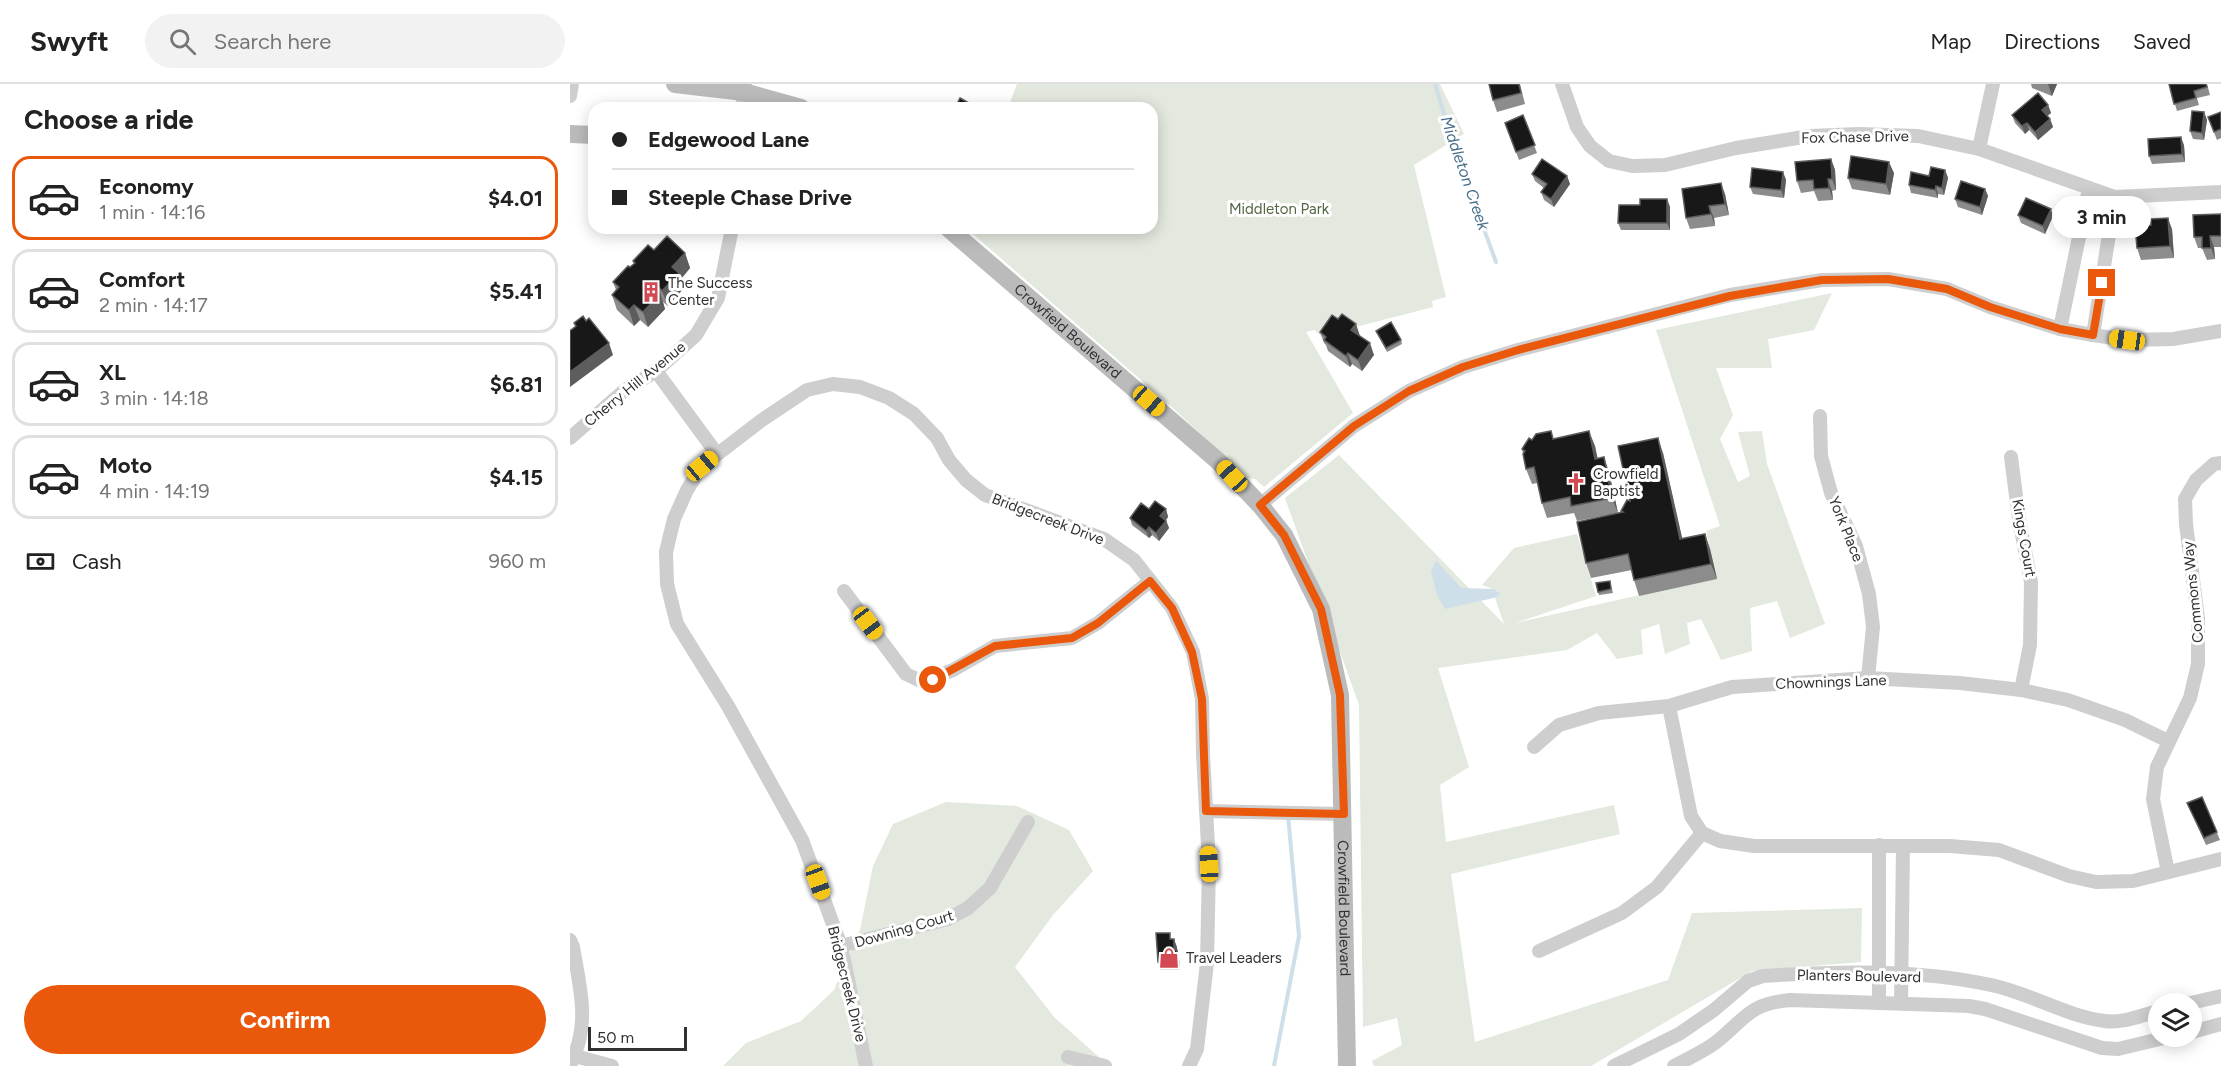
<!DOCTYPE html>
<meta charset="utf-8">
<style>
body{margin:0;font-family:Figtree,sans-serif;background:#f2f2f2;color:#222;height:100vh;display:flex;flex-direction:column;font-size:22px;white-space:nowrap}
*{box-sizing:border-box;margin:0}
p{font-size:20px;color:#767676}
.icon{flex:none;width:33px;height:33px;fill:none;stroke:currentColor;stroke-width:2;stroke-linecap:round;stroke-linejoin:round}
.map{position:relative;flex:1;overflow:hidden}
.details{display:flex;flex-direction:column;background:#fff;width:570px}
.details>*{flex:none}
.hud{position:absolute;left:18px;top:18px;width:570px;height:132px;border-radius:18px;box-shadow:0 3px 15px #0003;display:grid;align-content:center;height:132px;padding:0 24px;background:#fff}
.buttons{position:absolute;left:1578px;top:909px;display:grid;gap:12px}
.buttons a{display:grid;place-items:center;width:54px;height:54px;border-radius:50%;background:#fff;box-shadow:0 3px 15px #0003;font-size:30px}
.scale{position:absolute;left:18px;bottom:15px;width:99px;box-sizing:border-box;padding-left:6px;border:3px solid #313131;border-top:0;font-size:16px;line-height:21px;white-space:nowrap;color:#313131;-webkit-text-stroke:4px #fff;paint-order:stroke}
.end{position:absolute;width:27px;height:27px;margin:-14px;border:8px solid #ea580c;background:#fff;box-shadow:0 0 0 3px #fff}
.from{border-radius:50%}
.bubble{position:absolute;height:42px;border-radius:21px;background:#fff;box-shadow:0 3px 15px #0003;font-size:20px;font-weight:700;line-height:42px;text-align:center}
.car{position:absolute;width:18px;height:36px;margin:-18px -9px;border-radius:8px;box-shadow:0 0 4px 2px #0007;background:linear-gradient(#f5c518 24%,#345 0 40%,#f5c518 0 76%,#345 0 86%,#f5c518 0)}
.hud b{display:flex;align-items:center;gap:21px;height:57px;font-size:22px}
.hud b+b{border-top:2px solid #e0e0e0}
.hud i{width:15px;height:15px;background:#222}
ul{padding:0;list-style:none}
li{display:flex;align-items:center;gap:18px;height:84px;margin:0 12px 9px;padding:0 12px;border:3px solid #e0e0e0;border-radius:18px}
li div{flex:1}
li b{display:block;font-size:22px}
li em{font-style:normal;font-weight:700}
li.on{border-color:#ea580c}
li>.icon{width:54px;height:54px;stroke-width:1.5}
h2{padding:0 24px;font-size:27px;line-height:72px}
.pay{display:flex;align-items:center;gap:15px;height:66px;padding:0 24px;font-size:22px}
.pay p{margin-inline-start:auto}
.button{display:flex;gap:12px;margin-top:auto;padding:12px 24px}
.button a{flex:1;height:69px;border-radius:36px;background:#ea580c;color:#fff;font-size:24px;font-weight:700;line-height:69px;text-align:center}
header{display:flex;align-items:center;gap:36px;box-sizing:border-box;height:84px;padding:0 30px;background:#fff;border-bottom:2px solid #e0e0e0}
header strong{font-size:28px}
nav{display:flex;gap:33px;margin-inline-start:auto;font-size:21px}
.search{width:420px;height:54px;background:#f2f2f2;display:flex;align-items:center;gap:15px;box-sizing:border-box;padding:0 21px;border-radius:33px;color:#767676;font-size:22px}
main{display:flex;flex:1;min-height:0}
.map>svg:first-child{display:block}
</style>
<header>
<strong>Swyft</strong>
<div class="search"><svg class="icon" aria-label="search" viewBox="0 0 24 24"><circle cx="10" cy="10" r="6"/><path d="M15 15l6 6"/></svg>Search here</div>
<nav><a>Map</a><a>Directions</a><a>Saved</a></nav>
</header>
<main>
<section class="details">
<h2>Choose a ride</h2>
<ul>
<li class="on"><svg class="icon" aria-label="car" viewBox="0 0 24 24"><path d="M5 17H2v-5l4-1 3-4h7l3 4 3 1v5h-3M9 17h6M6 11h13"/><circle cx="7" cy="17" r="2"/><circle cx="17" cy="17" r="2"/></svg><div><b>Economy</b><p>1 min · 14:16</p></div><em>$4.01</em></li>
<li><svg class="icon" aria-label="car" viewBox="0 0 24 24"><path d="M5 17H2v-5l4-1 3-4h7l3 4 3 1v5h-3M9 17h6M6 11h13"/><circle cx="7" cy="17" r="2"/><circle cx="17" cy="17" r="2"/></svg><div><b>Comfort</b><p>2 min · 14:17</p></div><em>$5.41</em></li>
<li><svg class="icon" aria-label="car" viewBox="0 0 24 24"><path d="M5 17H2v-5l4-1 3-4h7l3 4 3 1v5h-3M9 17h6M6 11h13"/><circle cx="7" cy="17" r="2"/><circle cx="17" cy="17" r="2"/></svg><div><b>XL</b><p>3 min · 14:18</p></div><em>$6.81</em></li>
<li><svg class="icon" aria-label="car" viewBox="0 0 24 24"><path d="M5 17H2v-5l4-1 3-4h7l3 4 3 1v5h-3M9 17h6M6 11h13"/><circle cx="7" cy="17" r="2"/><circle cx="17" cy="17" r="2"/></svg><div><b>Moto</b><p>4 min · 14:19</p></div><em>$4.15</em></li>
</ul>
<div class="pay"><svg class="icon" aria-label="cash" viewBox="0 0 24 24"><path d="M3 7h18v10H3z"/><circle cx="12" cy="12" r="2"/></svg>Cash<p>960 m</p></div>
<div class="button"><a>Confirm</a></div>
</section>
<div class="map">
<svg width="1651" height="982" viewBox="0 0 1651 982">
<rect width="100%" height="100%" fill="#fff"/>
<g fill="#e3e9de">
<polygon points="447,0 870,0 894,50 844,81 876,213 862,217 863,223 751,252 744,246 736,248 783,329 694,403 685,395 678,394 593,315 396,144 582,144 582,24 438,24"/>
<polygon points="1262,209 1244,246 1198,255 1202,284 1146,284 1163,331 1150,355 1168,398 1180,392 1168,348 1192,347 1197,380 1255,540 1220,554 1207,517 1180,524 1182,567 1151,576 1131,535 1117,539 1120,560 1095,570 1089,540 1071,546 1073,570 1047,575 1027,549 997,566 868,584 899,683 870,701 876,758 1044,721 1050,750 881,790 905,958 1098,896 1122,829 1292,824 1291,878 1182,887 1021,982 804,982 802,977 832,961 827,934 793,943 789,621 715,414 769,371 934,540 925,514 928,513 928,507 912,501 944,464 1007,450 1026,512 945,539 1146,494 1136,447 1150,442 1086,246"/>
<polygon points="376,718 447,722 499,746 523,787 483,831 445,883 484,933 539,982 153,982 176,959 231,937 264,906 290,846 303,782 323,740"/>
</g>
<polygon fill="#cfdfe9" points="866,476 891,504 924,505 930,509 928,513 875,525 867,511 861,487"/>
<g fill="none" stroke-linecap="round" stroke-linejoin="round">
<g stroke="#cfdfe9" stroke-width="4">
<polyline points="865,0 884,63 926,178"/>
<polyline points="704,982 729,852 718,731"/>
</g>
<g stroke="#cecece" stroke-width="14">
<polyline points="992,0 1007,43 1020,62 1039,77 1062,82 1095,81 1166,64 1240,52 1289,50 1348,52 1409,65 1545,113 1651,108"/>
<polyline points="0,12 2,0"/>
<polyline points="172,24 175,0"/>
<polyline points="1409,65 1423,0"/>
<polyline points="1490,245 1519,105"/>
<polyline points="1523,251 1545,113"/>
<polyline points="86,287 147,370"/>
<polyline points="1250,332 1251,372 1261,409 1286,462 1299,510 1303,543 1298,594"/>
<polyline points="0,354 55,306 86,287 126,251 148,214 162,144"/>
<polyline points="1441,373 1449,435 1461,498 1460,561 1451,606"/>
<polyline points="690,421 784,342 839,307 893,283 948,266 1160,211 1252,196 1318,195 1377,205 1420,223 1490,245 1523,251 1557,256 1603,255 1651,247"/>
<polyline points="274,507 336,590 353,598 383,586 425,562 502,554 528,539 580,497"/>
<polyline points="1099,622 1121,732 1132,749 1150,757 1184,762 1380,762 1429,766 1499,792 1526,798 1563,797 1651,775"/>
<polyline points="964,663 989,641 1029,629 1099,622 1162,603 1298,594 1390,599 1451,606 1498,616 1555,636 1598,657"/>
<polyline points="636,727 774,730"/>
<polyline points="1309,761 1309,919"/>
<polyline points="1598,788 1583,715 1587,683 1620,614 1628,580 1628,535 1616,440 1615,415 1626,396 1644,380 1651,379"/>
<path d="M0,856l3,7c7,42 18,77 -3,118"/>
<polyline points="271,862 378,835 398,824 420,804 458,738"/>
<polyline points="969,867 1052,829 1087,803 1132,749"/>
<polyline points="1331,919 1333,762"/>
<polyline points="1616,920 1651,912"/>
<polyline points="1622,948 1651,940"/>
<polyline points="5,972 42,982"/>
<polyline points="498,973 535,982"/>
<polyline points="296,982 271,862 232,756 158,622 107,540 97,500 96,468 104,435 117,406 132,382 192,336 237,306 263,300 290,303 319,314 344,330 367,354 379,376 396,396 415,411 534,455 564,476 602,524 623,568 632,615 633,670 639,780 637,879 627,965 619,982"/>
<path d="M1044,982l65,-32 35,-24 34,-29 15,-5c75,-5 154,-7 228,9 39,8 74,31 114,36 17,3 37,-6 53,-10"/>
<path d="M1104,982c14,-7 28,-14 41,-23 31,-24 32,-39 75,-43l179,6 16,3 117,39 16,1 54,-13"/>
</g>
<g stroke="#bbb" stroke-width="18">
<polyline points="105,0 174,8 231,24"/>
<polyline points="0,50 24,51"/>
<path id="s1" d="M378,144l270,233 42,44 24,30 37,74 19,86 7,371"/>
</g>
</g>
<g fill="#8c8c8c">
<polygon points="950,0 955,20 927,28 923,16"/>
<polygon points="1461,0 1487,0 1482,12 1462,4"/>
<polygon points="1599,0 1637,0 1640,11 1627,14 1629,21 1607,27"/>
<polygon points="388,18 400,23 399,24 392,24 389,22"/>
<polygon points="1478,21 1481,29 1477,32 1480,35 1483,43 1468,56 1459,46 1455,50 1445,39 1442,31"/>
<polygon points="1634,28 1637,36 1634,56 1623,55 1620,47"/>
<polygon points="1651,28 1651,54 1647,56 1638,33"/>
<polygon points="953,31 967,69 949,76 935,39"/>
<polygon points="1614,61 1615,78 1582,80 1579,72"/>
<polygon points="1261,75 1265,86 1266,106 1262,107 1263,116 1248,117 1244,107 1231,109 1227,97"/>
<polygon points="1375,86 1378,94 1374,111 1368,110 1368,114 1341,109 1339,101 1359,92"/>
<polygon points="1213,88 1216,96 1214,114 1183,110 1180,103"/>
<polygon points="1324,89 1320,111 1282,105 1278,94"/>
<polygon points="962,90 997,92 1000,100 984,123 974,116 971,108 974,104 965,97"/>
<polygon points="1415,105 1418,112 1412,131 1388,123 1385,115"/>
<polygon points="1155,110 1159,131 1144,134 1145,142 1120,145 1116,134"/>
<polygon points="1097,115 1100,123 1100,146 1051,146 1048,139 1070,121"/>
<polygon points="1651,130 1651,163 1644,163 1645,175 1637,176 1632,164 1628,164 1624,153"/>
<polygon points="1448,131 1483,132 1475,150 1451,139"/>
<polygon points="1602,145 1604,174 1571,176 1567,164"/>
<polygon points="84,166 115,169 120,184 111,195 114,204 98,222 93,218 95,225 78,243 70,236 64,242 47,226 42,211 46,206 43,198 64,180 63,177"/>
<polygon points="806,247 831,256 832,260 817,268"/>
<polygon points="750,248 790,252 789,252 804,271 792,287 782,280 780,283 758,267 756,261 754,259"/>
<polygon points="984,354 1025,362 1027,374 1039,388 1048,429 1007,437 1004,429 977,434 972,419 967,399 962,400 956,385 952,365 962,356"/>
<polygon points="1093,369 1112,455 1135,450 1140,465 1147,495 1069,512 1064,496 1062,486 1021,494 1016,479 1051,429 1051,427 1060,417"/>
<polygon points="579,425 596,425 598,433 596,436 599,444 589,457 582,451 579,454 562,441 560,434"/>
<polygon points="1041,501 1043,509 1029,511 1028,508"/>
<polygon points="1632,713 1650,756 1636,761 1617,719"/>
<polygon points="604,855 609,874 610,886 590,886 588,878"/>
</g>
<g fill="#5d5d5d">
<polygon points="1478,0 1487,0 1482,12"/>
<polygon points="1478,21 1481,29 1475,34 1472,26"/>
<polygon points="1634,28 1637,36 1634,56 1632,49"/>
<polygon points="1480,35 1483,43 1468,56 1465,48"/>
<polygon points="1457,39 1459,46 1455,50 1452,42"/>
<polygon points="1611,53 1614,61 1615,78 1612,70"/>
<polygon points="1261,75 1265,86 1266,106 1262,95"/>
<polygon points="1319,78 1324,89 1320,111 1316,100"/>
<polygon points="1375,86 1378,94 1374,111 1372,104"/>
<polygon points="1213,88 1216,96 1214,114 1211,106"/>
<polygon points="997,92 1000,100 984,123 981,115"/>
<polygon points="1258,95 1262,107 1263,116 1259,104"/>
<polygon points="1151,99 1155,110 1159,131 1155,120"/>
<polygon points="1366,102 1368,110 1368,114 1365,106"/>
<polygon points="1415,105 1418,112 1412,131 1410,123"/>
<polygon points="1097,115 1100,123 1100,146 1097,139"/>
<polygon points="1139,122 1144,134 1145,142 1141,130"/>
<polygon points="1481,125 1483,132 1475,150 1473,142"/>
<polygon points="1598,134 1602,145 1604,174 1600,162"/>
<polygon points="1640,152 1644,163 1645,175 1641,164"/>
<polygon points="115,169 120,184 111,195 114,204 98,222 92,207 102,183"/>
<polygon points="88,202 95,225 78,243 73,228 85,205"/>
<polygon points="64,221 70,236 64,242 59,226"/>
<polygon points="786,240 790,252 786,258 781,246"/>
<polygon points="39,259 43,271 0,303 0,288"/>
<polygon points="800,259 804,271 792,287 788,276"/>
<polygon points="778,269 782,280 780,283 776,272"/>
<polygon points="1019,347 1025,362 1031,390 1025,375"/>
<polygon points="1088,354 1093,369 1116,471 1110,455"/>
<polygon points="1034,373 1039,388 1048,429 1042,414"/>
<polygon points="596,425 598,433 593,440 590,432"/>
<polygon points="596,437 599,444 589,457 586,449"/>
<polygon points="579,443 582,451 579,454 576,447"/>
<polygon points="1135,450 1140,465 1147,495 1141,480"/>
<polygon points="604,855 607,863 607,874 604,866"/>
<polygon points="607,866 609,874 610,886 607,879"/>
</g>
<g fill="#181818" stroke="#5d5d5d" stroke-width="1.5">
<polygon points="919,0 949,0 951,9 923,16"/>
<polygon points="1599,0 1636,0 1637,3 1624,7 1626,14 1604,20"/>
<polygon points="1468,9 1478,21 1472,26 1480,35 1465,48 1457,39 1452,42 1442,31"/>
<polygon points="390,14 399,19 396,23 388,18"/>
<polygon points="1622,27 1634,28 1632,49 1620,47"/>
<polygon points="1651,28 1651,45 1644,48 1638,33"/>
<polygon points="953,31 965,61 946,68 935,39"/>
<polygon points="1611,53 1612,70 1579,72 1578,55"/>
<polygon points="1281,72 1319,78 1316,100 1278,94"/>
<polygon points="972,75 997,92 981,115 971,108 977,100 962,90"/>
<polygon points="1261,75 1262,95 1258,95 1259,104 1244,105 1243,96 1227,97 1225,78"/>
<polygon points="1361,83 1375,86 1372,104 1366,102 1365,106 1339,101 1341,88 1359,92"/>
<polygon points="1182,84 1213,88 1211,106 1180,103"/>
<polygon points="1391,97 1415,105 1410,123 1385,115"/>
<polygon points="1151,99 1155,120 1139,122 1141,130 1116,134 1112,105"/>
<polygon points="1456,114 1481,125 1473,142 1448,131"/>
<polygon points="1070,115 1097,115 1097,139 1048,139 1049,121 1070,121"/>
<polygon points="1651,130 1651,152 1640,152 1641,164 1632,164 1632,153 1624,153 1623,131"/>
<polygon points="1598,134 1600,162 1567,164 1565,142 1581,141 1581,135"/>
<polygon points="97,152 115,169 102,183 109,189 92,207 88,202 85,205 90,210 73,228 64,221 59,226 42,211 49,203 43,198 58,182 60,183 65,179 63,177 78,161 84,166"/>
<polygon points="772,230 786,240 781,246 800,259 788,276 778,269 776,272 754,256 756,253 750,248 762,231 768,235"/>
<polygon points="13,232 16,237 19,234 39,259 0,288 0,246 1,246 6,242 4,239"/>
<polygon points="821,238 831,256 816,264 806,247"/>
<polygon points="981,347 983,355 1019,347 1025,375 1034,373 1042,414 1001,422 1000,413 972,419 964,383 956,385 953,370 955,367 952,365 959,354 962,356 966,350"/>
<polygon points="1088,354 1110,455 1135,450 1141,480 1064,496 1058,470 1016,479 1007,438 1053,428 1051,427 1057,416 1060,417 1048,362"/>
<polygon points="585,417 596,425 590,432 596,437 586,449 579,443 576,447 560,434 571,419 579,425"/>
<polygon points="1040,497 1041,505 1028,508 1026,499"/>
<polygon points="1632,713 1647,748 1634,754 1617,719"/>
<polygon points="586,849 600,849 600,855 604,855 604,866 607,866 607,879 588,878"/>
</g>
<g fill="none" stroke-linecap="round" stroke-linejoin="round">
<polyline stroke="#ea580c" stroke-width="8" points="363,596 425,562 502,554 528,539 580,497 602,524 622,568 632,615 636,727 774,730 770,611 751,525 714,451 690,421 784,342 839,307 893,283 948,266 1160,212 1252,196 1318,195 1377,205 1420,223 1490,245 1523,251 1532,199"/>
</g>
<defs>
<g id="building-bare" transform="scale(1.62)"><path d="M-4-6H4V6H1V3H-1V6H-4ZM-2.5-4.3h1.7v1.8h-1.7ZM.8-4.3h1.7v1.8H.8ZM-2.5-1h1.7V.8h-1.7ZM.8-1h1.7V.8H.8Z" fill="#d24951" stroke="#fff" stroke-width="2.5" paint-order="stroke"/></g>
<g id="church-bare" transform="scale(1.62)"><path d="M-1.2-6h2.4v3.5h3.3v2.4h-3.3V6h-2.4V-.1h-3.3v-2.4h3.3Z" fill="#d24951" stroke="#fff" stroke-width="2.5" paint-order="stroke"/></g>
<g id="shop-bare" transform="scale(1.62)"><path d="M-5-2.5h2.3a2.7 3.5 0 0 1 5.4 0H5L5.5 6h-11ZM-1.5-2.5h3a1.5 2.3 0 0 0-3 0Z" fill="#d24951" stroke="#fff" stroke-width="2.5" paint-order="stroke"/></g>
</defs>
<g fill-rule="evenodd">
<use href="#building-bare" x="81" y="208"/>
<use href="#church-bare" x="1006" y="399"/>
<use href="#shop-bare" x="599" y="874"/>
</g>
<g text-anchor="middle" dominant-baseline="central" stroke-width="6" stroke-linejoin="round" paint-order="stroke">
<g font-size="15" fill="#313131" stroke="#fff">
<text transform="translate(1285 53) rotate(-1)">Fox Chase Drive</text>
<text stroke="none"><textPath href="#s1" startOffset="158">Crowfield Boulevard</textPath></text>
<text transform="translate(65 300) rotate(-39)">Cherry Hill Avenue</text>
<text transform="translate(478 435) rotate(21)">Bridgecreek Drive</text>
<text transform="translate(1276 445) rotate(68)">York Place</text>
<text transform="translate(1454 454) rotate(80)">Kings Court</text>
<text transform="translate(1623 508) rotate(-96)">Commons Way</text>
<text transform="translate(1261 598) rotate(-2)">Chownings Lane</text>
<text stroke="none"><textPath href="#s1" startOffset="840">Crowfield Boulevard</textPath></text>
<text transform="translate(334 845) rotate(-16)">Downing Court</text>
<text transform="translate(1289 892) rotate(1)">Planters Boulevard</text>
<text transform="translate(277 900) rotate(76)">Bridgecreek Drive</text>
</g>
<g font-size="15" fill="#536843" stroke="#fff">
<text x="709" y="125">Middleton Park</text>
</g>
<g font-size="15" fill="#313131" stroke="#fff" text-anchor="start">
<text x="98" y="199">The Success<tspan x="98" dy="17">Center</tspan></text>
<text x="1023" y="390">Crowfield<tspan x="1023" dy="17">Baptist</tspan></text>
<text x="616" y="874">Travel Leaders</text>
</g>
<g font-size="16" font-style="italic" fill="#476f8a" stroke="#fff">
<text transform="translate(895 89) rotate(71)">Middleton Creek</text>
</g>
</g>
</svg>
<div class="buttons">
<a><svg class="icon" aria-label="layers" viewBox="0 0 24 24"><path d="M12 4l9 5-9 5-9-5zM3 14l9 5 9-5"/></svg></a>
</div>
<div class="scale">50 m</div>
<i class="end from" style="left:363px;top:596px"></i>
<i class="end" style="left:1532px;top:199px"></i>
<div class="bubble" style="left:1482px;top:112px;width:99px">3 min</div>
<i class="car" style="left:1557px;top:256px;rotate:278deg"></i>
<i class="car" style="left:579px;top:317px;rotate:131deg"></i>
<i class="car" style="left:132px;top:382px;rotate:50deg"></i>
<i class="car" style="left:662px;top:392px;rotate:317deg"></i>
<i class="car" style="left:298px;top:539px;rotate:143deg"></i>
<i class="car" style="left:639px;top:780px;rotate:357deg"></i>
<i class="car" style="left:248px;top:798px;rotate:160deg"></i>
<div class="hud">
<b><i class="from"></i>Edgewood Lane</b>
<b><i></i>Steeple Chase Drive</b>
</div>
</div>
</main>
